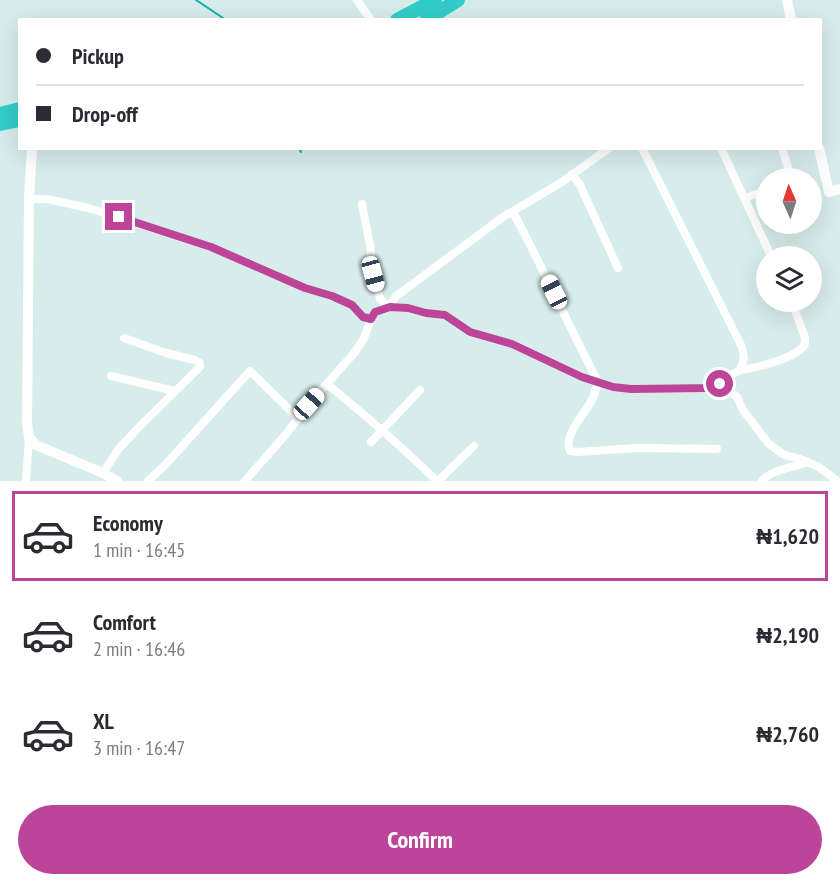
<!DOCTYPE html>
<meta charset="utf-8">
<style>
body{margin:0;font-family:"PT Sans Narrow",sans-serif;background:#f2f2f3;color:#2b2b33;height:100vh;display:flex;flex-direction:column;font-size:22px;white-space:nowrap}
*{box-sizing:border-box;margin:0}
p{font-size:20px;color:#7c7c81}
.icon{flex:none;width:33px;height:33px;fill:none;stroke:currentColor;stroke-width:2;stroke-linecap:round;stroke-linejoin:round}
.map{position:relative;height:481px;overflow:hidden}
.drawer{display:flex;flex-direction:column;background:#fff;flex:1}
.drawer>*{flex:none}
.hud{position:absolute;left:18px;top:18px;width:804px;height:132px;border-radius:0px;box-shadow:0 6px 24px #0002;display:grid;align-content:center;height:132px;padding:0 18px;background:#fff}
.needle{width:39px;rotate:357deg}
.buttons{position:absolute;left:756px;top:168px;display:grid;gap:12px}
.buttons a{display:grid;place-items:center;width:66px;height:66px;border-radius:50%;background:#fff;box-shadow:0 6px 24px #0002;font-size:30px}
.end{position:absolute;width:27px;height:27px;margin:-14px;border:8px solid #bd4599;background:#fff;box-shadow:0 0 0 3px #fff}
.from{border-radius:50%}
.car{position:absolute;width:18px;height:36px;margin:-18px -9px;border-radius:8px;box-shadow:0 0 4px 2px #0007;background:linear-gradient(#fff 24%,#345 0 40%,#fff 0 76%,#345 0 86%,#fff 0)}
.hud b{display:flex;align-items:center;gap:21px;height:57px;font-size:22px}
.hud b+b{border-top:2px solid #e1e1e2}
.hud i{width:15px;height:15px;background:#2b2b33}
ul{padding:10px 0 0;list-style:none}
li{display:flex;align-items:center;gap:18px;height:90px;margin:0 12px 9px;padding:0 6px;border:3px solid transparent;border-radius:0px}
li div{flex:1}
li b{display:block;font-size:22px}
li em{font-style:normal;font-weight:700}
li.selected{border-color:#bd4599}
li>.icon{width:54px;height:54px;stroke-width:1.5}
.cta{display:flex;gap:12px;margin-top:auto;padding:12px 18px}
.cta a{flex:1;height:69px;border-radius:36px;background:#bd4599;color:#fff;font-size:24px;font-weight:700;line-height:69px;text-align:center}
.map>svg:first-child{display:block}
</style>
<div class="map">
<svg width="840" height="481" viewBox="0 0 840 481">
<rect width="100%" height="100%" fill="#d7edeb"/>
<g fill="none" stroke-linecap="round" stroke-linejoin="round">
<g stroke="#15afab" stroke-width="2">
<polyline points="196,0 226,20"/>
<polyline points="299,148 301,152"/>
</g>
<g stroke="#fff" stroke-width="8">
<polyline points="357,0 371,20"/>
<polyline points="642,148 742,347 744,358 740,370 722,380 720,388"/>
<polyline points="721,148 771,256"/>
<polyline points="782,148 791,178"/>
<polyline points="572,174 580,185 618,268"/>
<polyline points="744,198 766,191"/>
<polyline points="29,199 47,199 88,208 211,247 305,288 332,296 352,305 363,317 371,319"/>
<polyline points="362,204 370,245 373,274 380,299 390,307 408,308 426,313 445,315 469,332 512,344 583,377 613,387 631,389 728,389 737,397 743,410 768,443 784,455 800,459 819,467 837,481"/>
<path d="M513,212c30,56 56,114 85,170 -2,6 -4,13 -6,18 -8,15 -29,35 -22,51l7,1 60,-4 80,1"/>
<path d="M740,370c16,-2 52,-11 63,-23 3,-3 2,-5 2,-9l-13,-36"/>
<polyline points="111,376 175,391"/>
<path d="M327,384c38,31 75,63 110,97"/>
<polyline points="371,442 420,390"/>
<polyline points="103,473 117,451 140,426 200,367 200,363 195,360 166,353 124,338"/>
<polyline points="26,481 29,437"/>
<polyline points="148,481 166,464 250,371 298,418"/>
<polyline points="245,481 287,433 309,404 355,352 364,338 371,319 375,312 390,307 395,297 503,217 562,182 609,148"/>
<polyline points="438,481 474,446"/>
<path d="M762,481c8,-11 33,-14 46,-19"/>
</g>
<g stroke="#fff" stroke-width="10">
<polyline points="787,0 791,20"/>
<polyline points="32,148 29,199 27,423 29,437 36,445 103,473 117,481"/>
<polyline points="819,148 829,192 840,189"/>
</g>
<g stroke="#32cdc8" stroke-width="14">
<polyline points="397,20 435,0"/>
<polyline points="426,20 458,0"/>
<polyline points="0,114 20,109"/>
<polyline points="0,124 20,120"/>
</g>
</g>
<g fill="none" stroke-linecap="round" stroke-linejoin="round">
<polyline stroke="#bd4599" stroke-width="8" points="119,217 211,247 305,288 332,296 352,305 363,317 371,319 375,312 390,307 408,308 426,313 445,315 470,332 512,344 582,377 613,387 631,389 720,388 720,384"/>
</g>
</svg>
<div class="buttons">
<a><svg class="needle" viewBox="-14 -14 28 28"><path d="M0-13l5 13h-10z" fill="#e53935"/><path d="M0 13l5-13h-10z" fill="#7c7c81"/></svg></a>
<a><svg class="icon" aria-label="layers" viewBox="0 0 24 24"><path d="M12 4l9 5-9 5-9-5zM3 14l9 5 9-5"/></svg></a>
</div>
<i class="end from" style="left:720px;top:384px"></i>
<i class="end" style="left:119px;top:217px"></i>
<i class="car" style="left:373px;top:274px;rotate:165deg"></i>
<i class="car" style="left:554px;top:292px;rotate:334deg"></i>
<i class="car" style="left:309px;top:404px;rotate:42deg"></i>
<div class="hud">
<b><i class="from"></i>Pickup</b>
<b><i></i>Drop-off</b>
</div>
</div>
<section class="drawer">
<ul>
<li class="selected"><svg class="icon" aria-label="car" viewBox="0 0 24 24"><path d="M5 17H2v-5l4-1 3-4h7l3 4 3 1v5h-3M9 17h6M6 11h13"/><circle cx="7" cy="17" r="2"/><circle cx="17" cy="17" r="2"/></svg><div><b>Economy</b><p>1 min · 16:45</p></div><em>₦1,620</em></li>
<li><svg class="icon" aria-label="car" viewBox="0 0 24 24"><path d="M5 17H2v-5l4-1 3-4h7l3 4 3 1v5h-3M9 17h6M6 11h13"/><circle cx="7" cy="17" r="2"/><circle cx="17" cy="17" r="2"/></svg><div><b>Comfort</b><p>2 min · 16:46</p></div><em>₦2,190</em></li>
<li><svg class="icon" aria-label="car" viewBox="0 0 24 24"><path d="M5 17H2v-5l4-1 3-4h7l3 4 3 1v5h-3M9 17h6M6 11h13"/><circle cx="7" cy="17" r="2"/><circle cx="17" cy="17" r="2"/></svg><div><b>XL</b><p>3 min · 16:47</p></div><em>₦2,760</em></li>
</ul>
<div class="cta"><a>Confirm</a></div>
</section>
